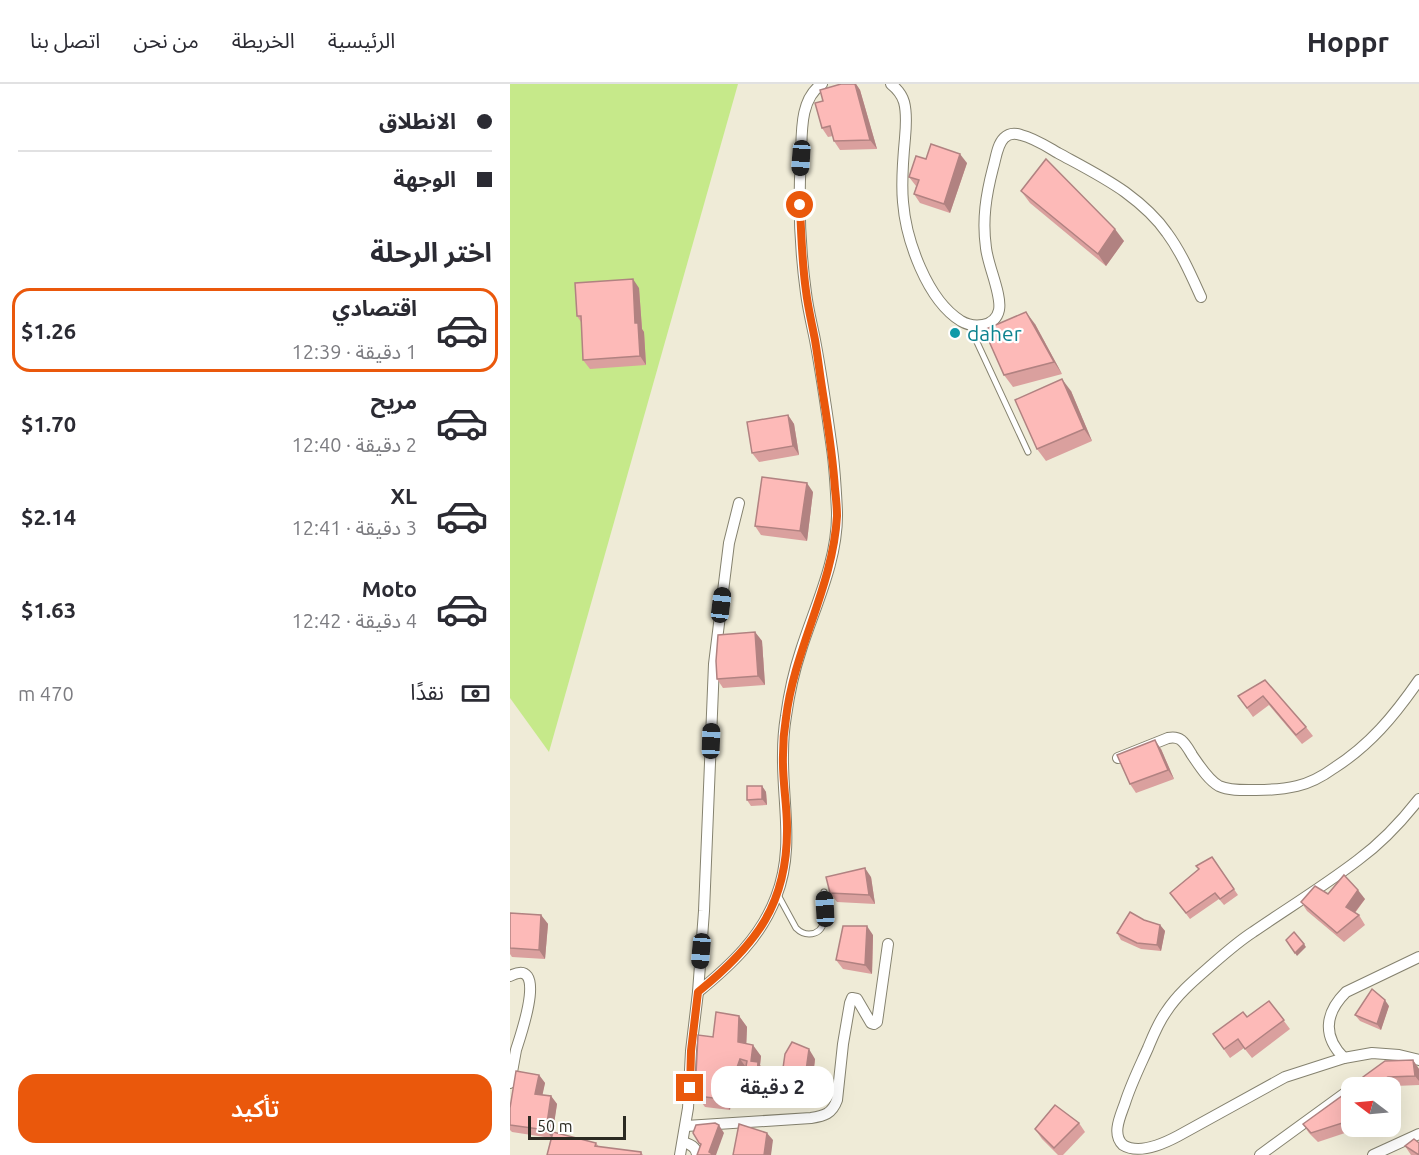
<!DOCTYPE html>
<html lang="ar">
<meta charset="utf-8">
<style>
body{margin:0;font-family:Ubuntu,"Noto Sans Arabic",sans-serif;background:#f2f2f3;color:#2b2b33;direction:rtl;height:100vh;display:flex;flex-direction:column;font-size:22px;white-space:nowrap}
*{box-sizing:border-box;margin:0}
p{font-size:20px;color:#7c7c81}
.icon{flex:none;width:33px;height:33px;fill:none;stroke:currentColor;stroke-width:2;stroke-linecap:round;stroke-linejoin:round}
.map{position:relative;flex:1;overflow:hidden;direction:ltr}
.panel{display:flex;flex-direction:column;background:#fff;width:510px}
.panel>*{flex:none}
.top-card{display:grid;align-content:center;height:132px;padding:0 18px;background:#fff}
.needle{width:39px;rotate:286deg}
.fabs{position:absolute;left:831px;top:993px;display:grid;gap:12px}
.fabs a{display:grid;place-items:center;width:60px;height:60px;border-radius:12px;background:#fff;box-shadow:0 6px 24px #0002;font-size:30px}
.scale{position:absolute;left:18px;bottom:15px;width:98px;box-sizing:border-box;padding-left:6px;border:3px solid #2b2a22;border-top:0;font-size:16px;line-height:21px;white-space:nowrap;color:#2b2a22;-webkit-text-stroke:4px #fff;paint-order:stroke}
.end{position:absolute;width:27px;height:27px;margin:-14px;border:8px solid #ea580c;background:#fff;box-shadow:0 0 0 3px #fff}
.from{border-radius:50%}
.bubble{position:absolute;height:42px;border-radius:18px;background:#fff;box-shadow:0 6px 24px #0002;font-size:20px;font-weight:600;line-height:42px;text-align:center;direction:rtl}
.car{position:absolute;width:18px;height:36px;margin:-18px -9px;border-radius:8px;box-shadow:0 0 4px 2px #0007;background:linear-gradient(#222 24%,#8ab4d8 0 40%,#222 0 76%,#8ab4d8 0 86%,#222 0)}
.top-card b{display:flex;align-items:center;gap:21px;height:57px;font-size:22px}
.top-card b+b{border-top:2px solid #e1e1e2}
.top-card i{width:15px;height:15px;background:#2b2b33}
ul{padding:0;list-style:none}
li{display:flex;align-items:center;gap:18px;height:84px;margin:0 12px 9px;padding:0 6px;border:3px solid transparent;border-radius:18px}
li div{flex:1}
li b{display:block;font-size:22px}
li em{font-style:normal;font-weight:600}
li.on{border-color:#ea580c}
li>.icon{width:54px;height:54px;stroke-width:1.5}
h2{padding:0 18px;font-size:27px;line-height:72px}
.pay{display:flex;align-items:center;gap:15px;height:66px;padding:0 18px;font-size:22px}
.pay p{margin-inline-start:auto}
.primary-button{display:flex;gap:12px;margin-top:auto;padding:12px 18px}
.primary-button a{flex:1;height:69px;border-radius:18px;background:#ea580c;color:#fff;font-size:24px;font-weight:600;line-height:69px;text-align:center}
header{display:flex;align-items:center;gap:36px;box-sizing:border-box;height:84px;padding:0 30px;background:#fff;border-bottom:2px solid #e1e1e2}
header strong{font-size:28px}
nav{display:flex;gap:33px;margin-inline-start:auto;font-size:21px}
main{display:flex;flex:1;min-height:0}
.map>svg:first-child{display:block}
</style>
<header>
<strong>Hoppr</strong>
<nav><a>الرئيسية</a><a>الخريطة</a><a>من نحن</a><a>اتصل بنا</a></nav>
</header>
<main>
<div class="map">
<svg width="909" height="1071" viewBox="0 0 909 1071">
<rect width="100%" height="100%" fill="#efebd7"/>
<polygon fill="#c6e98a" points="0,0 228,0 39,668 0,614"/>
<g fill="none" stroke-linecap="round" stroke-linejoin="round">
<g stroke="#85826f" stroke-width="7">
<g id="lane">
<polyline points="459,241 518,368"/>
<path d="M268,811l18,33c4,4 7,6 13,6 21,0 16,-29 15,-42"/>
</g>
</g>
<g stroke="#85826f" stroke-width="12">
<g id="street">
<path d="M381,0c5,4 11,11 13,18 3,11 2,25 1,36 -2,21 -4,43 -2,64 3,38 24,98 58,119 12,7 34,7 38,-11 3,-15 -11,-44 -13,-62 -4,-28 0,-53 7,-80 3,-10 4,-23 11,-30 5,-5 11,-5 17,-3 13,3 25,11 37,18 22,12 46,24 67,39 15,11 31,25 42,41 14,19 24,42 34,64"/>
<path d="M608,674l50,-20c5,-1 9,-1 13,2 5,4 8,10 11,15 7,10 16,25 27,31 11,5 26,4 37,4 13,0 28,-1 41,-4 13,-3 26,-10 37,-18 36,-23 60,-52 85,-88"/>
<path d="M909,715c-18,23 -38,44 -61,61 -34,26 -70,48 -105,72 -17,11 -31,24 -46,37 -15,13 -30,26 -41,43 -8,11 -13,24 -18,36 -8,18 -17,36 -23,55 -4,12 -14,31 -2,42 16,10 40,-1 55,-9l107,-59 59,-19 28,-5 27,2 20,5"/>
<path d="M0,892c39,-20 10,61 6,74 -2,11 -4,22 -6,33"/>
<path d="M188,908c33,-27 63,-55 78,-95 19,-48 6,-94 7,-143 0,-12 1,-26 3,-38 3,-22 8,-45 15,-66 14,-44 37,-90 36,-138 -1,-21 -2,-42 -5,-63 -5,-36 -10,-72 -17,-109 -3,-15 -7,-31 -9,-47 -6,-44 -8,-89 -5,-134 1,-24 -2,-60 21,-75"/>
<path d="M834,974c-22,-22 -19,-45 2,-66l73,-35"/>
<path d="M176,1042l125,-8c13,-2 21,-4 26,-18l6,-56 7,-41 2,-5 5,1 14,24 3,1 3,-2 11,-78"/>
<path d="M173,1058c7,2 14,5 14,13"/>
<polyline points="170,1071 178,1024 181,967 188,908 194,827 204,580 219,459 229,419"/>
<polyline points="750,1071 842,1004"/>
<polyline points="863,1071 909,1050"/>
</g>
</g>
<use href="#lane" stroke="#fff" stroke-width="5"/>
<use href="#street" stroke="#fff" stroke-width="10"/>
</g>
<g fill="#daa09e">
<polygon points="331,0 346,0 350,6 367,65 330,66 324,57 323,52 318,53 312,44 313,17"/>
<polygon points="416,75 457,79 440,129 410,119 404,110 406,102 399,93"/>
<polygon points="511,107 614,157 596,182 520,119"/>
<polygon points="129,204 132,245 134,248 136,281 80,285 73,276 71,238 67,232"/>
<polygon points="525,240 552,290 503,303 494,291"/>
<polygon points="561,307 582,357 536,377 527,365"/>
<polygon points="278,331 284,340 289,371 249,378 242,369"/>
<polygon points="303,408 297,457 251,451 245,442"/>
<polygon points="245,548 252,557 255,601 213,604 207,595"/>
<polygon points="755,596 796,643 803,652 792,660 759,621 743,633 728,612"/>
<polygon points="651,665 664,695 626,709 620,700"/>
<polygon points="252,702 256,708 257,721 241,722 237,716"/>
<polygon points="702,773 728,811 714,821 709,815 680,835 660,809 689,785"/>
<polygon points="361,793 365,820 327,818 320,809"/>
<polygon points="818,810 855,815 845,829 849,831 855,841 834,858 797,827 791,818"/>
<polygon points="0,829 31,831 38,840 35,875 2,873 0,870"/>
<polygon points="634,836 650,841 655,847 651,867 631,865 611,856 607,849"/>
<polygon points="363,851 362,890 333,885 326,876"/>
<polygon points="759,917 780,945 742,974 734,964 720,974 703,950 737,933"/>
<polygon points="879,922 871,946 850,937 845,931"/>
<polygon points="229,932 237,943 236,960 251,972 250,981 255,989 255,1005 242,1004 235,994 232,1003 223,1003 220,1026 195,1023 187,1012 189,995 186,990 203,953"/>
<polygon points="305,975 301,1010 278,1007 271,998"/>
<polygon points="903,976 909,985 909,1001 885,1002 880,1005 880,1004 858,1004"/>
<polygon points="6,987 29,991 35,999 32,1011 41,1012 47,1020 42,1050 43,1048 86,1059 89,1063 131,1068 133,1071 37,1071 41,1054 2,1048 0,1046 0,1024"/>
<polygon points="836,1009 842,1017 842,1042 853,1043 808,1058 799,1049 793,1040"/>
<polygon points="569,1039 575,1048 553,1071 548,1071 532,1055 525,1045"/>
<polygon points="895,1062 909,1071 901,1071"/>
</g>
<g fill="#b18281">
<polygon points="345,0 346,0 350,6 367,65 360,56"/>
<polygon points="450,70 457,79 440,129 434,120"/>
<polygon points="605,145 614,157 596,182 588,170"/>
<polygon points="123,195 129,204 132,245 134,248 136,281 130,272 125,239"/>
<polygon points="516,228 525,240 552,290 544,278"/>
<polygon points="552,295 561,307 582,357 574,345"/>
<polygon points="278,331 284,340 289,371 283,362"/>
<polygon points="297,399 303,408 297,457 290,447"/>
<polygon points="245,548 252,557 255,601 248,592"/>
<polygon points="645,656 651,665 664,695 658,686"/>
<polygon points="252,702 256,708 257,721 252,715"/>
<polygon points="355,784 361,793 365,820 359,811"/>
<polygon points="848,806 855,815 842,832 836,823"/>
<polygon points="31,831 38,840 35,875 29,866"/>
<polygon points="650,841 655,847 651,867 647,861"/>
<polygon points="357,842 363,851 362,890 355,881"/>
<polygon points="794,860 796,863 787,872 785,869"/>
<polygon points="875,916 879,922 871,946 867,940"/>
<polygon points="229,932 237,943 236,969 228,958"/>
<polygon points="243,961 251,972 250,981 255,989 255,1005 247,993 241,977"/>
<polygon points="299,965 305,975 301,1010 294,1001"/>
<polygon points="230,975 238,986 232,1003 224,992"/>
<polygon points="903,976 909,985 909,997 905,992"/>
<polygon points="29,991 35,999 31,1018 25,1010"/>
<polygon points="215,992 223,1003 220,1026 212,1015"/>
<polygon points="41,1012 47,1020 42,1054 36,1046"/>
<polygon points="209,1041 214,1049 206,1071 201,1071 199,1068"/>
<polygon points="257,1049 263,1056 261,1071 254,1071"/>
</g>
<g fill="#fdbab8" stroke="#b18281" stroke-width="1.5">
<polygon points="331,0 345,0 360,56 324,57 320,42 312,44 305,19 313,17 310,6"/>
<polygon points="421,60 450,70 434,120 404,110 409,96 399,93 406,72 416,75"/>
<polygon points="536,75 605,145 588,170 511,107"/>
<polygon points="123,195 125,239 128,239 130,272 73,276 71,232 67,232 65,199"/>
<polygon points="516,228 544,278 494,291 474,246"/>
<polygon points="552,295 574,345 527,365 505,316"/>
<polygon points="278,331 283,362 242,369 237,338"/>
<polygon points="252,393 297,399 290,447 245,442"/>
<polygon points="245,548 248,592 207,595 206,577 208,551"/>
<polygon points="755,596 796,643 786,651 753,612 737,624 728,612"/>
<polygon points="645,656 658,686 620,700 607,671"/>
<polygon points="237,702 252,702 252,715 237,716"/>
<polygon points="702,773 724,805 710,815 705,809 676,829 660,809 689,785 686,782"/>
<polygon points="355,784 359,811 320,809 316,793"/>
<polygon points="834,791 848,806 836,823 849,831 827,849 791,818 805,802 818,810"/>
<polygon points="620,828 634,836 650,841 647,861 627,859 607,849"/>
<polygon points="0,829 31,831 29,866 0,864"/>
<polygon points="333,842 357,842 355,881 326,876"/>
<polygon points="784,848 794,860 785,869 776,856"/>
<polygon points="862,905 875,916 867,940 845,931"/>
<polygon points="759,917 774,936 735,965 728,955 714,965 703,950 733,928 737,933"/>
<polygon points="206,928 229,932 228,958 243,961 241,977 248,978 247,993 234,993 237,977 230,975 224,992 215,992 212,1015 187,1012 190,990 186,990 188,951 203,953"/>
<polygon points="282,958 299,965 294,1001 271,998 275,970"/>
<polygon points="903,976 905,992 878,993 858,1004 853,993 875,977"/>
<polygon points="6,987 29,991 25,1010 41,1012 36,1046 0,1041 0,1024"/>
<polygon points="836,1009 842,1023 842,1036 801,1049 793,1040"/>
<polygon points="545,1021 569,1039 544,1064 525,1045"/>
<polygon points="205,1039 209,1041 199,1068 204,1071 187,1071 191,1060 189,1059 183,1049 186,1041"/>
<polygon points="229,1040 257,1049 254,1071 223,1071"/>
<polygon points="43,1048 86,1059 85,1062 131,1068 131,1071 37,1071"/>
<polygon points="904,1055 909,1059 909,1071 895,1062"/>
</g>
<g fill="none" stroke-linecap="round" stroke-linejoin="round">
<path stroke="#ea580c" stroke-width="8" d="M180,1004l1,-37 7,-59c58,-47 90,-88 89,-165 0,-24 -5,-48 -4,-72 0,-12 1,-25 3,-37 8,-69 47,-131 51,-202 0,-9 -1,-18 -2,-27 -2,-32 -7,-63 -12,-95 -3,-18 -5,-36 -8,-54 -3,-16 -7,-32 -9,-49 -4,-28 -5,-57 -6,-86"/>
</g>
<circle fill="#0f9aa8" stroke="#fff" stroke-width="2" cx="445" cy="249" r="6"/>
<g text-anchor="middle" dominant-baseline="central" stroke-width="4.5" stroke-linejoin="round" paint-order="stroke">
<g font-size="21" fill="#0d838f" stroke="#fff" text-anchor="start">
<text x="457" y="249">daher</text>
</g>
</g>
</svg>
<div class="fabs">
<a><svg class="needle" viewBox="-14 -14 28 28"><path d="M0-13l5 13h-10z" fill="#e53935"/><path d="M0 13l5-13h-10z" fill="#7c7c81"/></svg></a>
</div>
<div class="scale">50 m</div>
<i class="end from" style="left:290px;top:121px"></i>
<i class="end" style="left:180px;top:1004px"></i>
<div class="bubble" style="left:201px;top:982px;width:123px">2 دقيقة</div>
<i class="car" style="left:291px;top:74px;rotate:184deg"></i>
<i class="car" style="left:211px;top:521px;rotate:7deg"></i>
<i class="car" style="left:201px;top:657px;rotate:2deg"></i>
<i class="car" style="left:315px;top:825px;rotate:357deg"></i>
<i class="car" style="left:191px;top:867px;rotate:185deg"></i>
</div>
<section class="panel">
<div class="top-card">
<b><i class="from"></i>الانطلاق</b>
<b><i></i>الوجهة</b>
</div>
<h2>اختر الرحلة</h2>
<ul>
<li class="on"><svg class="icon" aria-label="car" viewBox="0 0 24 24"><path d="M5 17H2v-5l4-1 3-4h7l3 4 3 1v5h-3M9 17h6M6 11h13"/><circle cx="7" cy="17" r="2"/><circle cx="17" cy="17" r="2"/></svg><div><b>اقتصادي</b><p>1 دقيقة · 12:39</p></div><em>$1.26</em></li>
<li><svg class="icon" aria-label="car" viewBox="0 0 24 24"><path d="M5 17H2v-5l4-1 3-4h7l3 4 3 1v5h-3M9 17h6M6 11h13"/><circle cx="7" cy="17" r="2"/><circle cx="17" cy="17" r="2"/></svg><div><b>مريح</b><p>2 دقيقة · 12:40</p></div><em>$1.70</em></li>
<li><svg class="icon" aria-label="car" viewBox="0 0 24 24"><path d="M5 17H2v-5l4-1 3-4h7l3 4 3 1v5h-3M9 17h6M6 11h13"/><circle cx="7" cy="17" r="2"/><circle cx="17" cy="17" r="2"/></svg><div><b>XL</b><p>3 دقيقة · 12:41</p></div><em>$2.14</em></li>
<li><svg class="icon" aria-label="car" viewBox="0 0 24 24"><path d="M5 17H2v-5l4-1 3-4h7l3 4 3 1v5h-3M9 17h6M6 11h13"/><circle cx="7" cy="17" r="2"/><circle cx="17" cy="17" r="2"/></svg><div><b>Moto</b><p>4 دقيقة · 12:42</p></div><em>$1.63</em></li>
</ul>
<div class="pay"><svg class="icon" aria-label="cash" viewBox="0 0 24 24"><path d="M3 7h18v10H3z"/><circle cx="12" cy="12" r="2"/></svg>نقدًا<p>470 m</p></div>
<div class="primary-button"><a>تأكيد</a></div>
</section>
</main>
